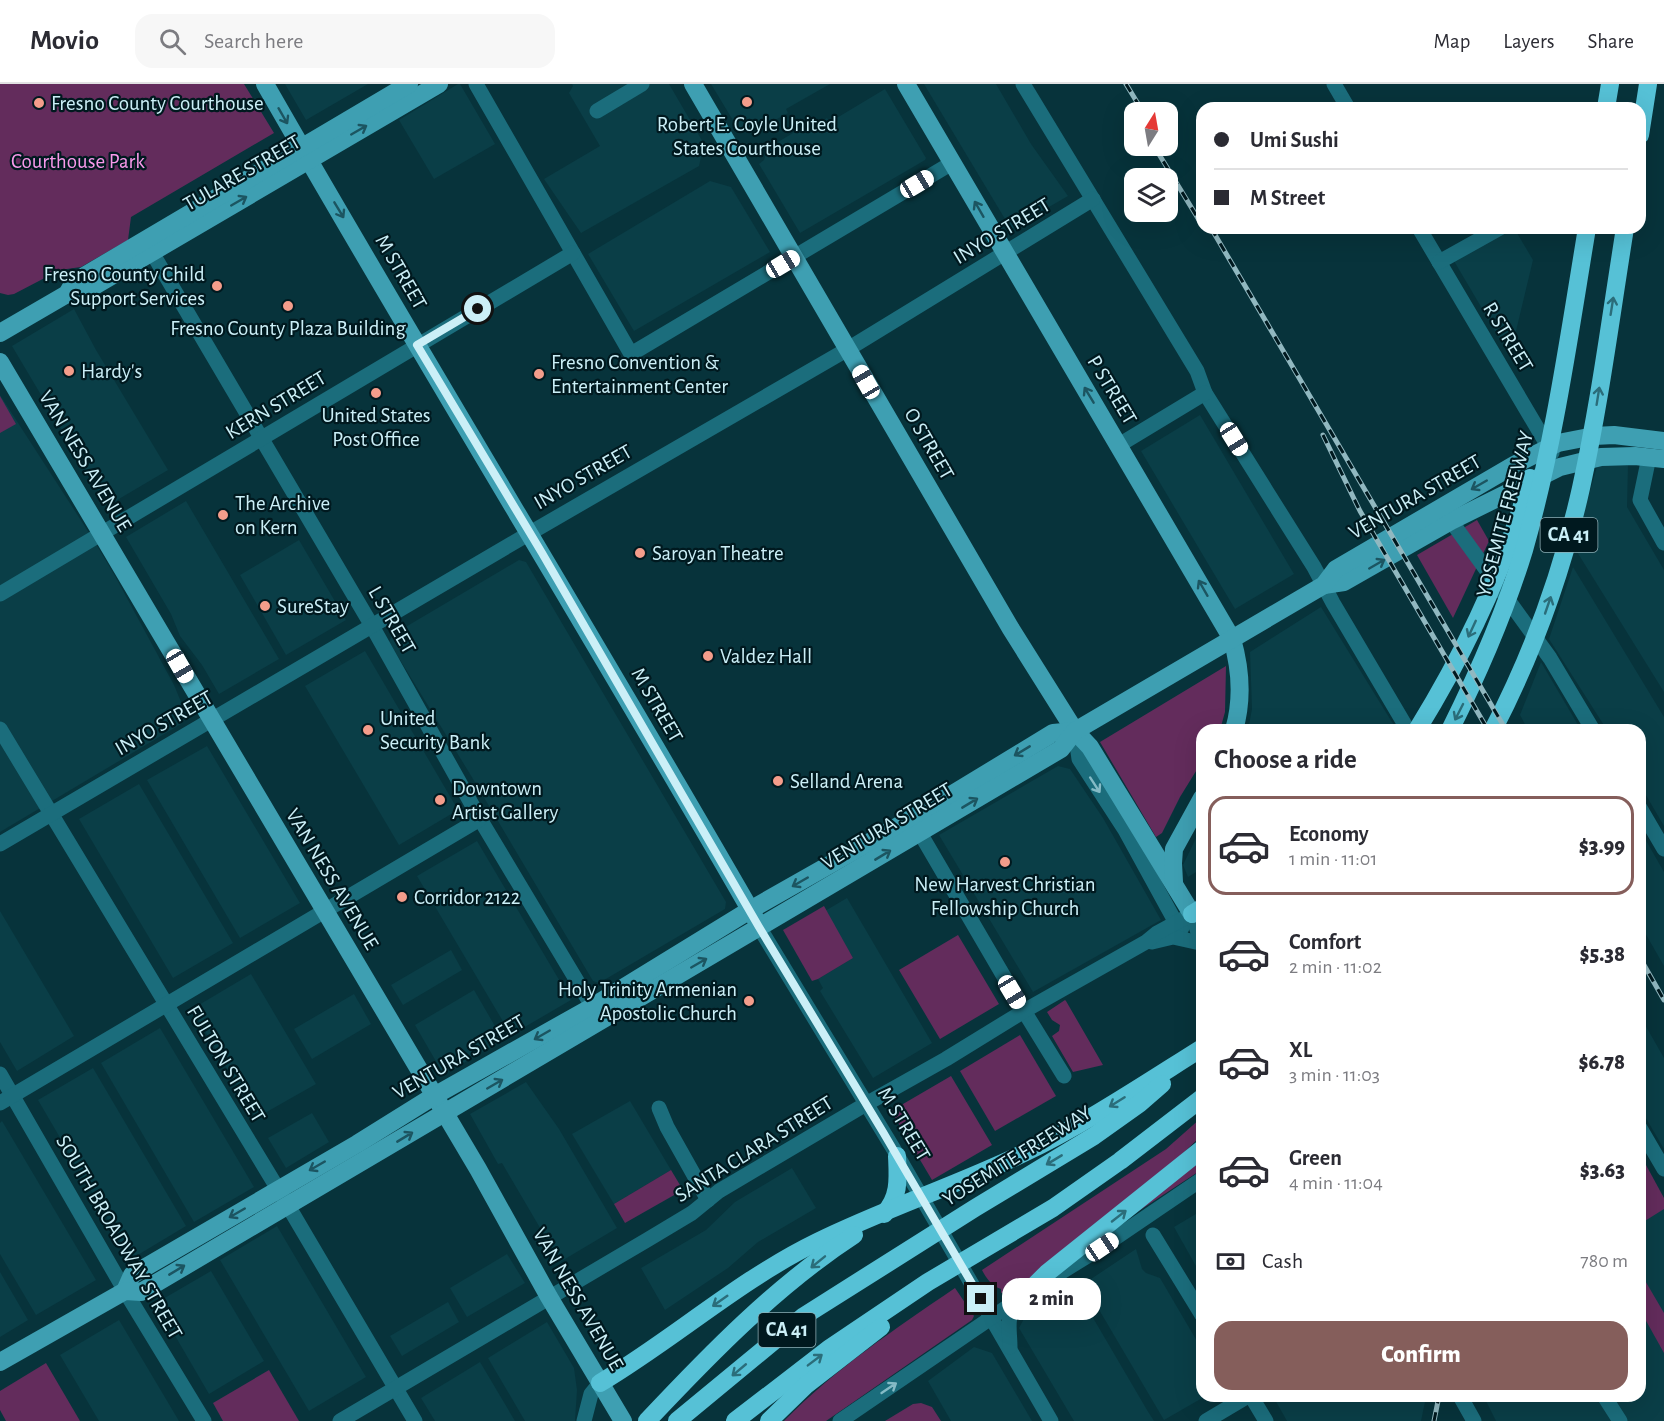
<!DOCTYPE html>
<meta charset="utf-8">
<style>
body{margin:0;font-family:"Alegreya Sans",sans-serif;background:#f7f7f7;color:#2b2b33;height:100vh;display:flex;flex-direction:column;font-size:22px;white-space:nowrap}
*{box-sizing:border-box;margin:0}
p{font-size:20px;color:#7c7c81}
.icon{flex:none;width:33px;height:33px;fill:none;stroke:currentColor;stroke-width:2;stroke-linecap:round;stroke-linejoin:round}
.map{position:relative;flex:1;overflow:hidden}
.drawer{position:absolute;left:1196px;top:640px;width:450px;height:678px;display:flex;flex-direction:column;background:#fff;border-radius:18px;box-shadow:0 6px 24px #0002}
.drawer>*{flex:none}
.banner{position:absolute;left:1196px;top:18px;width:450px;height:132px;border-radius:18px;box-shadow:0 6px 24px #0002;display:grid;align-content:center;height:132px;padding:0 18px;background:#fff}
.needle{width:39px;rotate:11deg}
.buttons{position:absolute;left:1124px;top:18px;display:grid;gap:12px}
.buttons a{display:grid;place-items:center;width:54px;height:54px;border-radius:12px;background:#fff;box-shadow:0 6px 24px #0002;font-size:30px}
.end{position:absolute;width:27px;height:27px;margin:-14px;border:8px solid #cbeff7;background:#111;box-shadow:0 0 0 3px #111}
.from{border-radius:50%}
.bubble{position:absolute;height:42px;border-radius:18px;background:#fff;box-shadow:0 6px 24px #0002;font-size:20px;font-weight:800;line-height:42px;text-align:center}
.car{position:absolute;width:18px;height:36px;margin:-18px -9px;border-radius:8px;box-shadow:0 0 4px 2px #0007;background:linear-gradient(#fff 24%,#345 0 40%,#fff 0 76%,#345 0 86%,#fff 0)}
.banner b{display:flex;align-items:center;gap:21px;height:57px;font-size:22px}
.banner b+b{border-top:2px solid #e1e1e2}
.banner i{width:15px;height:15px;background:#2b2b33}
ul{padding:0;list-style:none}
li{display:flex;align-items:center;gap:18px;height:99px;margin:0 12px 9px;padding:0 6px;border:3px solid transparent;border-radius:18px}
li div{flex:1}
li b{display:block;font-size:22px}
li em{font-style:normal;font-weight:800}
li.current{border-color:#855e5b}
li>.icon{width:54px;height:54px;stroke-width:1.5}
h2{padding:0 18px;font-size:27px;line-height:72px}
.pay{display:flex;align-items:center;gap:15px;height:66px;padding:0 18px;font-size:22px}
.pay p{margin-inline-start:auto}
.cta{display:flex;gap:12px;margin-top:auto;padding:12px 18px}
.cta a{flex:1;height:69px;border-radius:18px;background:#855e5b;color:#fff;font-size:24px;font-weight:800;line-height:69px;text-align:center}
header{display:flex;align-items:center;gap:36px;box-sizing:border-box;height:84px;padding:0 30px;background:#fff;border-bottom:2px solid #e1e1e2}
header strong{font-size:28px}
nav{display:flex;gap:33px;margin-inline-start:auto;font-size:21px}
.search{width:420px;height:54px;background:#f7f7f7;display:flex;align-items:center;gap:15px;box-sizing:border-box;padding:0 21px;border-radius:18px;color:#7c7c81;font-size:22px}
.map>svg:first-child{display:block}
</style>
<header>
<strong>Movio</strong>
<div class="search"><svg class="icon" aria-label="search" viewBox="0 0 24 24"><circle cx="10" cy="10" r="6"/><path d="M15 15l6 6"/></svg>Search here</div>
<nav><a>Map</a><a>Layers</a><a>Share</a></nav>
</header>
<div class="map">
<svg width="1664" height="1337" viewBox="0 0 1664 1337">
<rect width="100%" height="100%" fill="#07333b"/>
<g fill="#0a3e47">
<polygon points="285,0 368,0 306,36"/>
<polygon points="458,0 460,0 495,60 434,95 399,36"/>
<polygon points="572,0 669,0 704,60 699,82 581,149 544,95 600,62 569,9 573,2"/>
<polygon points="711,0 830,0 786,25 788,29 757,46 747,44 740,48"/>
<polygon points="924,0 996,0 1031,60 1068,112 1011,145"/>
<polygon points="885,5 926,74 925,76 800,149 759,80 764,76 768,64 798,46 800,49 827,34 830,38"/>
<polygon points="710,97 731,103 770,168 634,247 588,170"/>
<polygon points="1511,144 1514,144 1533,176 1510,272 1454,177"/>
<polygon points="74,225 96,266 168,386 107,422 12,262"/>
<polygon points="0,311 93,455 115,492 174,601 184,625 185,633 181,640 0,748"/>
<polygon points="1200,331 1294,490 1235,525 1141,367"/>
<polygon points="1598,379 1628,381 1627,423 1664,486 1664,608 1574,463"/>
<polygon points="186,417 279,575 219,610 202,581 180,552 171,530 126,453"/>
<polygon points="299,456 346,536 286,571 240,491"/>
<polygon points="519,476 526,478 726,818 725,825 599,899 593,897 470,690 389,558 392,551"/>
<polygon points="1573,483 1664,633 1664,742 1640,701 1640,646 1607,646 1549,555"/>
<polygon points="1321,523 1395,643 1390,646 1248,646 1252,625 1250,568"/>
<polygon points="365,567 458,726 399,761 305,602"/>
<polygon points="1541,578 1581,646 1528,646 1520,631"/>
<polygon points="207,662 300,819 240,854 147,696"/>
<polygon points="1058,682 1070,685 1103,734 1161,836 1033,908 939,751"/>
<polygon points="139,700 233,859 173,894 79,735"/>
<polygon points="1201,744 1201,785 1188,793 1183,781"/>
<polygon points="1640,746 1664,788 1664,882 1640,840"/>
<polygon points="477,757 571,916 511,951 417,792"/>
<polygon points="847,814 932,959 873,994 820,907 823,904 818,895 853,874 825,827"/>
<polygon points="0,827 74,952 17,987 0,958"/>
<polygon points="451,866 462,886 403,921 391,901"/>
<polygon points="251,890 316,1000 256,1034 192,925"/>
<polygon points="474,906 503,956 448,988 444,988 441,986 415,941"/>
<polygon points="354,910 371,940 312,975 294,945"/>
<polygon points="1640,932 1664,974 1664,1065 1640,1024"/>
<polygon points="160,944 254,1103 194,1138 101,979"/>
<polygon points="93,984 186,1142 131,1175 38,1016"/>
<polygon points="526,998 559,1045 617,1144 560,1178 502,1079 498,1080 470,1030"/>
<polygon points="630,1017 671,1086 614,1120 572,1050"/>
<polygon points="312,1029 329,1058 286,1084 268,1054"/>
<polygon points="2,1037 96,1196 36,1231 0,1170 0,1039"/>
<polygon points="1640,1075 1664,1117 1664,1337 1496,1337 1484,1313 1640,1312"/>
<polygon points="792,1084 816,1124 758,1158 728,1184 665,1226 641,1184 706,1146 735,1118"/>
<polygon points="1201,1127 1201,1191 1174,1143"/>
<polygon points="277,1142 366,1293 309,1327 220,1176"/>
<polygon points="1136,1165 1142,1185 1146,1189 1160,1194 1201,1264 1202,1312 1204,1313 1164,1336 1088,1207 1088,1197"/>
<polygon points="507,1170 525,1199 467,1233 450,1204"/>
<polygon points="211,1187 264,1277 209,1310 156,1219"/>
<polygon points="0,1188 28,1236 0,1253"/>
<polygon points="1072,1198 1147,1326 1154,1337 1074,1337 1019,1244 1027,1229"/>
<polygon points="448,1218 459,1238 402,1272 390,1252"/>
<polygon points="119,1236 179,1337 99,1337 60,1271"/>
<polygon points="547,1238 574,1284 577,1306 575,1337 525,1337 488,1274"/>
<polygon points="974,1263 992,1269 1032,1337 951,1337 928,1297"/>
<polygon points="480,1278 515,1337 435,1337 421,1314"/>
<polygon points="1277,1313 1277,1312 1426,1313 1421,1337 1287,1337 1274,1314"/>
</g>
<g fill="#632c5c">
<polygon points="0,0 244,0 274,49 131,133 128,156 81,183 60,186 14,210 8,211 0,209"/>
<polygon points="0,312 16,340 0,349"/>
<polygon points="1477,436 1489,457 1453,534 1417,471"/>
<polygon points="1226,582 1225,628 1220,646 1202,646 1201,679 1180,713 1162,749 1156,753 1100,658"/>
<polygon points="824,822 853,874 818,895 812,897 783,846"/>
<polygon points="958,851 999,920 940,955 899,886"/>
<polygon points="1065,916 1066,917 1103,981 1073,988 1052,952 1059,947 1060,941 1052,936 1047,928"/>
<polygon points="1020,951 1056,1012 995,1047 960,987"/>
<polygon points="951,992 992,1061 932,1096 891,1027"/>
<path d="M1201,1034v18l-46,44 -139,109 -15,4v-4c-9,-3 -15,-11 -19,-19l184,-121z"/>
<polygon points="1640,1070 1664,1114 1664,1125 1640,1140"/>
<polygon points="1201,1076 1201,1086 1131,1132"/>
<polygon points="671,1086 683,1106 625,1139 614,1120"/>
<polygon points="1640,1188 1664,1229 1664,1269 1640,1226"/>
<path d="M955,1204l19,28 -2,4 -146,101h-42c51,-52 111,-92 171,-133z"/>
<polygon points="46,1279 80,1337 6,1337 0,1326 0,1307"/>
<polygon points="269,1286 299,1337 223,1337 213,1319"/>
<polygon points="921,1319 932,1323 941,1337 885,1337 913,1320"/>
</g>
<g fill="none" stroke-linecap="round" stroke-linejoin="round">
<g stroke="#1b6d7c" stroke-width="15">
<polyline points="476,0 631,270 952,79"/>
<polyline points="1023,0 1197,287 1205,309 1314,483 1333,519 1408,646"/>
<polyline points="1334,0 1348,24"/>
<polyline points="597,27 642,0"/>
<polyline points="1419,144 1552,369"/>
<polyline points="147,160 372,542 480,735 598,932"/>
<polyline points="1439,178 1500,144"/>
<polyline points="1119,361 1205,309"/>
<polyline points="1649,373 1640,416 1664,459"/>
<polyline points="1451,437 1550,574 1593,646"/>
<polyline points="0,510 573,169"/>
<polyline points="0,645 287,1120 415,1337"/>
<polyline points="1075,647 1079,675 1125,746 1176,839 1182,844"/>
<polyline points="1640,724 1664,765"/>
<polyline points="920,749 1024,927 1064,992"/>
<polyline points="0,760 530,449 848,265 1093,115"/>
<polyline points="759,843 893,1064 1051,1337"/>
<polyline points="1152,858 1173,853 1200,859"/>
<polyline points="0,990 125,1207 204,1337"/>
<polyline points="0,1019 480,735"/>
<polyline points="659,1024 667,1043 708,1116"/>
<polyline points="1640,1044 1664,1085"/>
<polyline points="1153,1151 1202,1231"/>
<path d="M1010,1263c0,-17 -5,-31 8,-45"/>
<polyline points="1251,1312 1266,1337"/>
<polyline points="1460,1312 1474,1337"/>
<polyline points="1604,1312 1620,1337"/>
<polyline points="340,1337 647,1156 692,1129 719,1107 866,1020 946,975 1024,927 1146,858 1157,849 1192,830 1202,861"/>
<polyline points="584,1337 591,1310 600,1299"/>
<polyline points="840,1337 1026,1210 1102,1163 1202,1095"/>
<polyline points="1206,1337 1248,1312"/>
</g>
<g stroke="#3e9fb2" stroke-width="18">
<path d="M265,0c160,280 330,555 491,836"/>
<polyline points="693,0 1011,545 1075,647 1090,663 1192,830"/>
<path d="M906,0l326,555c9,31 11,60 2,91"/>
<polyline points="67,210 79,211 439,0"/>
<polyline points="0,249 67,210 74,198 409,0"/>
<polyline points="0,278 478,1085 549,1213 623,1337"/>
<polyline points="1324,501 1344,498 1451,437 1560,383 1601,373 1635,372 1664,375"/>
<polyline points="1174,798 1173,779 1174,765 1202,714"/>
<polyline points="125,1207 132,1191 357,1060 434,1012 592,923 750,826 928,725 1053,649 1075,647"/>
<polyline points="0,1278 125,1207 141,1208 1061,665 1075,647 1324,501 1336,485 1514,381 1558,359 1594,352 1614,351 1664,357"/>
</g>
<g stroke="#56c1d6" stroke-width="18">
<polyline points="1606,24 1610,0"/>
<polyline points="1640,51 1648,0"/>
<path d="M1417,646c48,-78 89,-163 113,-252"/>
<path d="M1450,646c29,-58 55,-118 74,-180 30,-105 45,-214 63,-322"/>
<path d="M1493,646c40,-77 69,-157 88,-242 19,-86 30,-173 44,-260"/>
<polyline points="1192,830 1202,824"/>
<path d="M884,1130c16,-17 14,-36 13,-58"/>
<polyline points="1026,1210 1047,1189 1202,1065"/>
<path d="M600,1299c74,-44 139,-103 217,-141 67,-33 138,-56 205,-88 63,-30 121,-69 180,-106"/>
<path d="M647,1337c63,-67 130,-136 207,-186"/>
<polyline points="677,1337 804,1232 975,1124 1094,1052 1139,1020 1162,1000"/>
<polyline points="735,1337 830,1264 928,1198 1053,1124 1120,1077 1202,1014"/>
<polyline points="769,1337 805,1302 881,1243"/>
</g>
<g stroke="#91b8c0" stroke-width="5">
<g id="rail">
<polyline points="1126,0 1143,28"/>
<polyline points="1154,62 1202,141"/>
<polyline points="1211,144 1506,646"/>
<polyline points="1323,351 1360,427 1488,646"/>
<polyline points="1640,874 1664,916"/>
<polyline points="1434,1337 1439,1312"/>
</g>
</g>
<use href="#rail" stroke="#00191f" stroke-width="3" stroke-dasharray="9" stroke-linecap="butt"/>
</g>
<defs><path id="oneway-shaft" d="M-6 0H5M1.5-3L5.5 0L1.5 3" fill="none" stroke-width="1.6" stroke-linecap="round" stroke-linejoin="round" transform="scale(1.5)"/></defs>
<g stroke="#1c5561">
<use href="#oneway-shaft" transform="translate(283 32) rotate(60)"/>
<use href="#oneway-shaft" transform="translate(359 46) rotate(-30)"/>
<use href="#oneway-shaft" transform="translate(239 117) rotate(-30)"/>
<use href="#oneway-shaft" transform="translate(979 125) rotate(-120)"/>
<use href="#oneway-shaft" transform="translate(339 126) rotate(59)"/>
<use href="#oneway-shaft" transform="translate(1089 311) rotate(-121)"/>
<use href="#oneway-shaft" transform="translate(1479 401) rotate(150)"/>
<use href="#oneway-shaft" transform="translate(1377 480) rotate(-30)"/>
<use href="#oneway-shaft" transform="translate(1203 504) rotate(-120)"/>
<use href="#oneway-shaft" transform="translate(1022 667) rotate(149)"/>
<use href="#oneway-shaft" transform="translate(970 719) rotate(-31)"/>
<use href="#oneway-shaft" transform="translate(883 771) rotate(-31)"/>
<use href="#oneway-shaft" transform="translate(800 798) rotate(150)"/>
<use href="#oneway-shaft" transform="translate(699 879) rotate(-30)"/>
<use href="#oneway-shaft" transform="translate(542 951) rotate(150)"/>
<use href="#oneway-shaft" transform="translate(495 1000) rotate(-30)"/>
<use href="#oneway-shaft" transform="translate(405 1053) rotate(-31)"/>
<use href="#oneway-shaft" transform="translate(317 1082) rotate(150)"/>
<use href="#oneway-shaft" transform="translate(237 1129) rotate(150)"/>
<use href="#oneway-shaft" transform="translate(177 1186) rotate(-31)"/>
</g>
<g stroke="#2b6d7a">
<use href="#oneway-shaft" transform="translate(1612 222) rotate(-81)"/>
<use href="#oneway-shaft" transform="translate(1598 312) rotate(-81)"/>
<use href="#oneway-shaft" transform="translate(1548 521) rotate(-71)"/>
<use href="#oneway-shaft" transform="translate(1472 545) rotate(115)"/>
<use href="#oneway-shaft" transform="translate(1459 628) rotate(117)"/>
<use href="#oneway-shaft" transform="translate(1117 1018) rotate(148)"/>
<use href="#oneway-shaft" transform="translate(1054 1076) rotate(149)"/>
<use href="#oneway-shaft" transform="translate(1119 1132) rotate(-38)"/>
<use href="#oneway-shaft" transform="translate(818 1178) rotate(141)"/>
<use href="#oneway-shaft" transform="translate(720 1217) rotate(145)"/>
<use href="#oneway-shaft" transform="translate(815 1276) rotate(-37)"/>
<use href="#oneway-shaft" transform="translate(739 1286) rotate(140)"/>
</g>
<g stroke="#85bbc6">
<use href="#oneway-shaft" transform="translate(1095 701) rotate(57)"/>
<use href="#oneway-shaft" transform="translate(889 1304) rotate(-34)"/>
</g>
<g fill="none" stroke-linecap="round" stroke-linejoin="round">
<polyline stroke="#cbeff7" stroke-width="8" points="478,225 417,261 542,469 759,843 883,1048 981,1215"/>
</g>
<g fill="#f49d8b" stroke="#00191f" stroke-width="2">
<circle cx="747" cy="18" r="6"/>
<circle cx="39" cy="19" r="6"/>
<circle cx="217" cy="202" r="6"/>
<circle cx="288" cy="222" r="6"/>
<circle cx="69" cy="287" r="6"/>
<circle cx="539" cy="290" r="6"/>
<circle cx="376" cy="309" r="6"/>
<circle cx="223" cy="431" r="6"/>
<circle cx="640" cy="469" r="6"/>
<circle cx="265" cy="522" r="6"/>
<circle cx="708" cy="572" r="6"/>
<circle cx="368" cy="646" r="6"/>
<circle cx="778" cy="697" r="6"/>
<circle cx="440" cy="716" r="6"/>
<circle cx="1005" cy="778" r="6"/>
<circle cx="402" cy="813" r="6"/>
<circle cx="749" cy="917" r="6"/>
</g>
<g text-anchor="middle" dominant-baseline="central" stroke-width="4.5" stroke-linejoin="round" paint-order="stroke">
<g fill="#00191f" stroke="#8eafb6" stroke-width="1.5">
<rect x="1540.5" y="434" width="57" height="34" rx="4.5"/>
<rect x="758.5" y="1229" width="57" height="34" rx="4.5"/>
</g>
<g font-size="20" font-weight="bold" fill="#cbeff7">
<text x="1569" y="451">CA 41</text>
<text x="787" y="1246">CA 41</text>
</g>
<g font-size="21" fill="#cbeff7" stroke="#00191f" text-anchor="start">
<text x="51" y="19">Fresno County Courthouse</text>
<text x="747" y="40" text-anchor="middle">Robert E. Coyle United<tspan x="747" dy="24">States Courthouse</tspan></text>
<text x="205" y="190" text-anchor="end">Fresno County Child<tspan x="205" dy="24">Support Services</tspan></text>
<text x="288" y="244" text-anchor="middle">Fresno County Plaza Building</text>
<text x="551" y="278">Fresno Convention &amp;<tspan x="551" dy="24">Entertainment Center</tspan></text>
<text x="81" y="287">Hardy's</text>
<text x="376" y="331" text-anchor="middle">United States<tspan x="376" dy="24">Post Office</tspan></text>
<text x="235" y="419">The Archive<tspan x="235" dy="24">on Kern</tspan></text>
<text x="652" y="469">Saroyan Theatre</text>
<text x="277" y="522">SureStay</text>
<text x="720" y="572">Valdez Hall</text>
<text x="380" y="634">United<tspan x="380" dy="24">Security Bank</tspan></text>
<text x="790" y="697">Selland Arena</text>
<text x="452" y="704">Downtown<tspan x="452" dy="24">Artist Gallery</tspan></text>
<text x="1005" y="800" text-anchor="middle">New Harvest Christian<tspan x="1005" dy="24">Fellowship Church</tspan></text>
<text x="414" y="813">Corridor 2122</text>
<text x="737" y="905" text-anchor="end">Holy Trinity Armenian<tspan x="737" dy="24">Apostolic Church</tspan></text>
</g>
<g font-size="21" fill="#f899ea" stroke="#00191f">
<text x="78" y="77">Courthouse Park</text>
</g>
<g font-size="21" fill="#cbeff7" stroke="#00191f">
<text transform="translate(242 89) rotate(-30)">TULARE STREET</text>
<text transform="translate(1002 147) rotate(-31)">INYO STREET</text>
<text transform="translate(401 188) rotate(60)">M STREET</text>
<text transform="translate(1508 253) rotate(59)">R STREET</text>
<text transform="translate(1112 306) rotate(59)">P STREET</text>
<text transform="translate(276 321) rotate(-31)">KERN STREET</text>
<text transform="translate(929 360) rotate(60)">O STREET</text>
<text transform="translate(85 377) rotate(59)">VAN NESS AVENUE</text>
<text transform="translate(583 393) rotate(-30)">INYO STREET</text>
<text transform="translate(1415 413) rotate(-30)">VENTURA STREET</text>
<text transform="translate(1505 430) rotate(-75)">YOSEMITE FREEWAY</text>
<text transform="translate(392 536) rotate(60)">L STREET</text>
<text transform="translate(657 621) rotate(60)">M STREET</text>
<text transform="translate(164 639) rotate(-30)">INYO STREET</text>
<text transform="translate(887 742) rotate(-31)">VENTURA STREET</text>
<text transform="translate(332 795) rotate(59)">VAN NESS AVENUE</text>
<text transform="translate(459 973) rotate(-30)">VENTURA STREET</text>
<text transform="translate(226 980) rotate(59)">FULTON STREET</text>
<text transform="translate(904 1040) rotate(59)">M STREET</text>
<text transform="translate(754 1065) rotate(-32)">SANTA CLARA STREET</text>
<text transform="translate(1017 1072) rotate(-32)">YOSEMITE FREEWAY</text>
<text transform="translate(119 1153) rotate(60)">SOUTH BROADWAY STREET</text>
<text transform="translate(578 1215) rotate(60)">VAN NESS AVENUE</text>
</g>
</g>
</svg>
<div class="buttons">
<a><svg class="needle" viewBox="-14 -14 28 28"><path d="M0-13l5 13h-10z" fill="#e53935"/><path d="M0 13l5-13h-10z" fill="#7c7c81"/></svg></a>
<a><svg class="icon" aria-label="layers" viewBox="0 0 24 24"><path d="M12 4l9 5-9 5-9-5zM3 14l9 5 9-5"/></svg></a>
</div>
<i class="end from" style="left:478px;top:225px"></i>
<i class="end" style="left:981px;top:1215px"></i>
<div class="bubble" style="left:1002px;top:1194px;width:99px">2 min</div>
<i class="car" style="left:917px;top:100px;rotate:59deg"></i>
<i class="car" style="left:783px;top:180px;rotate:59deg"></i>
<i class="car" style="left:866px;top:298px;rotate:330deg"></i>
<i class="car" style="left:1234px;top:355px;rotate:148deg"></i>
<i class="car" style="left:180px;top:582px;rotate:150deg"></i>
<i class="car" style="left:1012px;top:908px;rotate:149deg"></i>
<i class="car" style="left:1102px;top:1163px;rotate:56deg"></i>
<div class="banner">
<b><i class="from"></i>Umi Sushi</b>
<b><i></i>M Street</b>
</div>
<section class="drawer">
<h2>Choose a ride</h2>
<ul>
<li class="current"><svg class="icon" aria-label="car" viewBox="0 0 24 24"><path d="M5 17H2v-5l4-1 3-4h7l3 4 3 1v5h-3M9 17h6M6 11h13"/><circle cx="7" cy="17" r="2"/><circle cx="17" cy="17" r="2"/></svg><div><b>Economy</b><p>1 min · 11:01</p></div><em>$3.99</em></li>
<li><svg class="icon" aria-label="car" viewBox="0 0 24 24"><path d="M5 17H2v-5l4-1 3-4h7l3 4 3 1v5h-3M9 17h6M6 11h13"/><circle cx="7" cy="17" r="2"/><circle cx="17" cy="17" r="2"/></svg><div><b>Comfort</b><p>2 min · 11:02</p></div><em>$5.38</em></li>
<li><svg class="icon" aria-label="car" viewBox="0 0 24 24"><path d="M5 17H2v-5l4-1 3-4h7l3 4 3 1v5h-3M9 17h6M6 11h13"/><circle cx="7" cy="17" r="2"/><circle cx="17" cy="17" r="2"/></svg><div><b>XL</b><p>3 min · 11:03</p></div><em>$6.78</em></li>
<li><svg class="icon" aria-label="car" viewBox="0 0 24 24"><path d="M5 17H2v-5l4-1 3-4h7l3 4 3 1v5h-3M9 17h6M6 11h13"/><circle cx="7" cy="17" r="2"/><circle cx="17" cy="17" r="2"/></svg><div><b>Green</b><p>4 min · 11:04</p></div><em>$3.63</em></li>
</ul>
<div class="pay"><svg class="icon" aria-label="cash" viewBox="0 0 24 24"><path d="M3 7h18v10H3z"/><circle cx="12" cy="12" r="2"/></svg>Cash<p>780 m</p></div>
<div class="cta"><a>Confirm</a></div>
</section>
</div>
